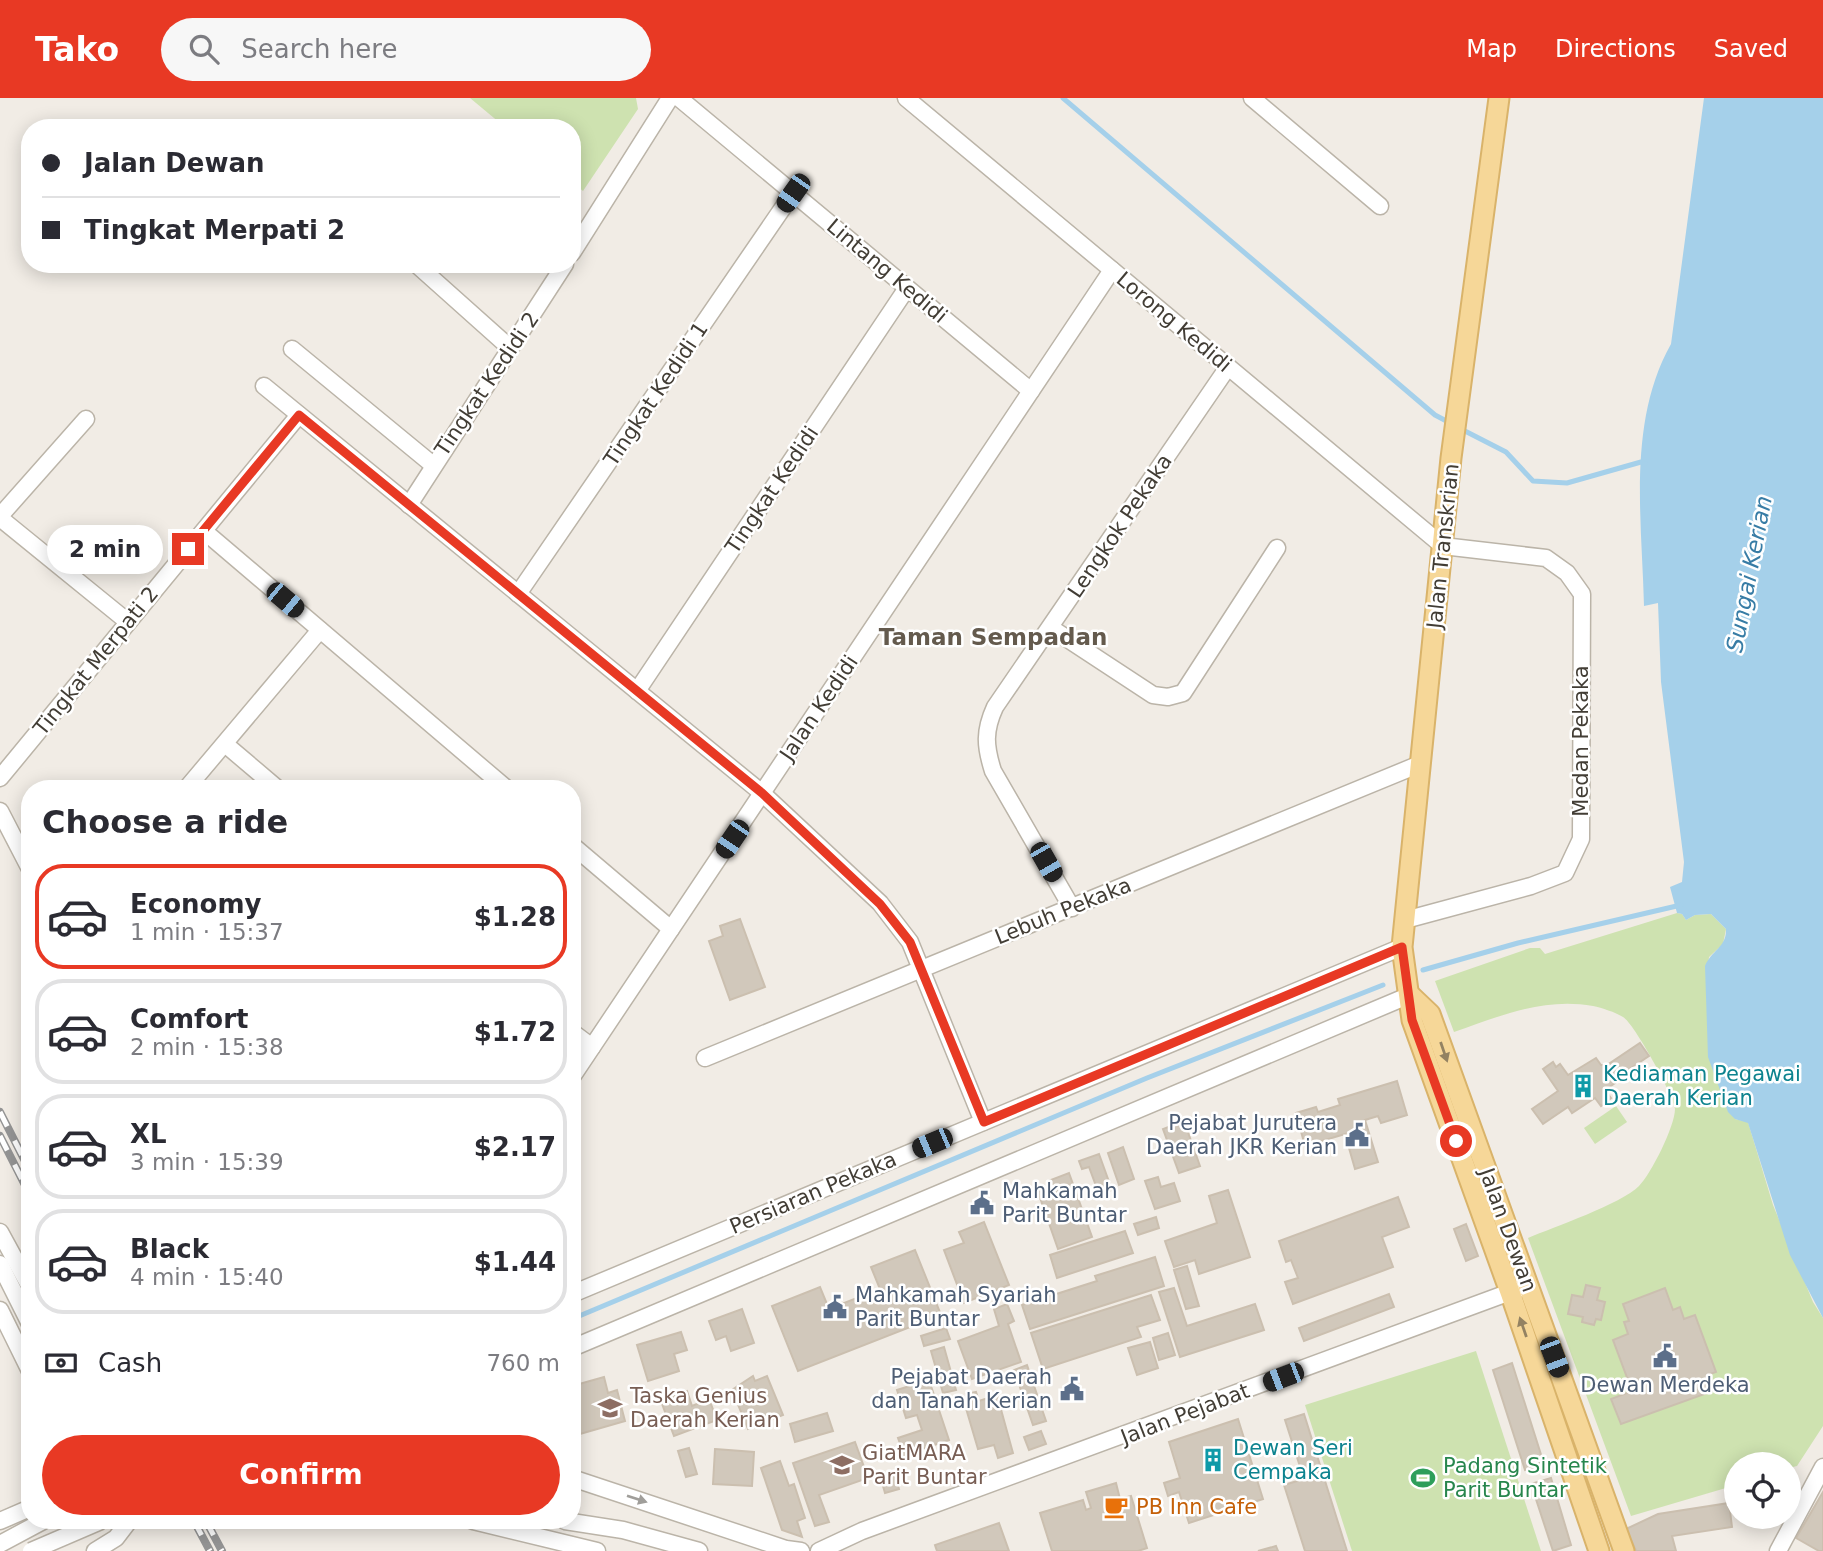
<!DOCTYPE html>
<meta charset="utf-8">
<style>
body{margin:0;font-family:"DejaVu Sans",sans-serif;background:#f7f7f7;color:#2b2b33;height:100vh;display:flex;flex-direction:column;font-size:26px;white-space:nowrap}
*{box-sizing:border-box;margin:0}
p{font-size:23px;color:#7c7c81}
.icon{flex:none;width:38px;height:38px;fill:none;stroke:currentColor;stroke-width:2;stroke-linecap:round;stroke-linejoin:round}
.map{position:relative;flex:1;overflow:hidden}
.details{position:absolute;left:21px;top:682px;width:560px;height:749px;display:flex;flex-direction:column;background:#fff;border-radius:28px;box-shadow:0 4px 18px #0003}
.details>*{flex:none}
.guide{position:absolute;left:21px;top:21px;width:560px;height:154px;border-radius:28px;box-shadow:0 4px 18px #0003;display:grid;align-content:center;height:154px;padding:0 21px;background:#fff}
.buttons{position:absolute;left:1724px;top:1354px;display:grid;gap:14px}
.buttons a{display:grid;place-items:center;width:77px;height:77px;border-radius:50%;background:#fff;box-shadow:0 4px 18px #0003;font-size:35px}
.end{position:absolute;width:32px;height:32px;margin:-16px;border:9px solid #e83924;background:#fff;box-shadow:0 0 0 4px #fff}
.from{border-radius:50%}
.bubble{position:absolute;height:49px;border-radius:24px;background:#fff;box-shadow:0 4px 18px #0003;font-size:23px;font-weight:700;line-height:49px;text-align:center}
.car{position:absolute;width:21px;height:42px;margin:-21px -10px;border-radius:9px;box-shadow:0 0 5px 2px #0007;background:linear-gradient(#222 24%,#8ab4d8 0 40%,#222 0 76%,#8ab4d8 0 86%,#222 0)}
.guide b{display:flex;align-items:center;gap:24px;height:66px;font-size:26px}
.guide b+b{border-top:2px solid #e1e1e2}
.guide i{width:18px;height:18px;background:#2b2b33}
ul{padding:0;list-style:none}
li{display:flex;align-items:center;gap:21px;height:105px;margin:0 14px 10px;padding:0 7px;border:4px solid #e1e1e2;border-radius:28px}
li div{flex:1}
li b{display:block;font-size:26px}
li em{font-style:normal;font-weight:700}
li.current{border-color:#e83924}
li>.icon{width:63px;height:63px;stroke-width:1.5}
h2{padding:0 21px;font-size:32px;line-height:84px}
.pay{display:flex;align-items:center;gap:18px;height:77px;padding:0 21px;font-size:26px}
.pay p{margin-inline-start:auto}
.action{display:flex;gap:14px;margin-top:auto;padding:14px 21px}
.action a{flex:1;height:80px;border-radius:42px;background:#e83924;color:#fff;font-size:28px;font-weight:700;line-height:80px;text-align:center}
header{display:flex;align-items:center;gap:42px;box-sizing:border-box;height:98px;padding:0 35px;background:#e83924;color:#fff}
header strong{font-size:33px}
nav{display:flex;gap:38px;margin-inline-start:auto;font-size:24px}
.search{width:490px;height:63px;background:#f7f7f7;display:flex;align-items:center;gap:18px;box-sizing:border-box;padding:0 24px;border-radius:38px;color:#7c7c81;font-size:26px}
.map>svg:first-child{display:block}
</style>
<header>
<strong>Tako</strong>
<div class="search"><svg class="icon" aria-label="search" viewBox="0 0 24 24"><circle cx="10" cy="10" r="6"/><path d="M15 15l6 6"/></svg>Search here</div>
<nav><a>Map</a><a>Directions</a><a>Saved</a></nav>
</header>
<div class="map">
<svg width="1823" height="1453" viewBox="0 0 1823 1453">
<rect width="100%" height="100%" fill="#f1ece5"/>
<g fill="#cee2b0">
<polygon points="470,0 636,0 638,11 583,93 572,84 572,30 506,30"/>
<path d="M1677,815l5,1 4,6 9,-5 16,-1 15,15 -3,15 -14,13 -2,19 28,143 13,3 25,83 40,97 10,16v108l-26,40 -8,2 -1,-3h-52v20l-105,31 -103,-278c26,-11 93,-34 111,-52 12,-12 36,-60 36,-77 -1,-13 -41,-86 -52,-92 -8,-5 -21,-9 -30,-11 -49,-9 -93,10 -139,26l-19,-51 95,-33h10l5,6z"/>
<polygon points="1616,1008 1627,1024 1595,1046 1584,1030"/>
<polygon points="1476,1253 1541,1453 1352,1453 1305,1307"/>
</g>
<path fill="#a5d0ea" d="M1704,0h119v1220l-33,-63 -42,-132 -13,-4 -7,-7 -20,-55 -3,-91c6,-15 22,-19 21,-37l-15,-15 -16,1 -9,5 -4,-6 -5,-1 -7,-26 12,-5 2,-20 -23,-180 -3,-79 -14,3c-2,-86 -17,-184 27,-262z"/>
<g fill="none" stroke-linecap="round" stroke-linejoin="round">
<g stroke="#a5d0ea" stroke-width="5">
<polyline points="1063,0 1435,317 1452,326"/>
<polyline points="1461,331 1506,354 1533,383 1567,385 1641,364 1645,366"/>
<polyline points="1423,872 1518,845 1681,807"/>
<polyline points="572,1221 1147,980 1383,887"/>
</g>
</g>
<g fill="#d1c8bb" stroke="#cbbfaf" stroke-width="2">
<polygon points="740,821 765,889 730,902 709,843 723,838 720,828"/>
<polygon points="1640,945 1649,958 1616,980 1618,983 1605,992 1611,1000 1601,1008 1595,1000 1572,1015 1568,1009 1543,1026 1532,1011 1558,993 1543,971 1553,964 1556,969 1560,966 1568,977 1596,960 1601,967 1607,967"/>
<polygon points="1397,983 1407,1017 1381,1025 1378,1018 1365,1022 1378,1064 1355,1071 1345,1036 1305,1048 1296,1015 1316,1009 1318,1014 1340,1007 1338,1001"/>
<polygon points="1184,1023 1200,1068 1179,1075 1163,1031"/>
<polygon points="1123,1049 1134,1081 1119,1087 1108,1055"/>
<polygon points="1099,1056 1112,1092 1099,1096 1089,1069 1082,1071 1079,1063"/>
<polygon points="1069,1075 1092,1139 1058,1151 1038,1094 1050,1090 1048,1083"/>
<polygon points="1158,1079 1161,1089 1174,1085 1180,1103 1155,1111 1145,1083"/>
<polygon points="1228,1092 1250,1159 1199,1176 1195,1162 1174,1169 1165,1143 1217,1125 1209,1098"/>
<polygon points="1398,1099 1409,1129 1382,1139 1393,1169 1293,1206 1285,1184 1298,1180 1291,1162 1286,1164 1279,1143"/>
<polygon points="1156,1119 1159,1130 1138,1137 1134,1126"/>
<polygon points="984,1124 1009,1187 964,1205 944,1152 964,1145 959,1134"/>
<polygon points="1466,1126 1478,1158 1466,1163 1454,1131"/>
<polygon points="1125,1133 1133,1155 1057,1180 1050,1157"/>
<polygon points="915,1152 941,1217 798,1273 772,1208 820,1189 829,1211 880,1191 871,1169"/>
<polygon points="1155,1159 1164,1188 1030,1231 1022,1207 1097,1183 1095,1178"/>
<polygon points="1187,1168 1199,1208 1186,1211 1174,1172"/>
<polygon points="1586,1187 1600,1190 1597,1202 1605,1204 1601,1222 1596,1221 1594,1227 1582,1224 1583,1219 1568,1216 1572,1197 1583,1199"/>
<polygon points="1174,1190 1187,1228 1255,1206 1264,1232 1180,1259 1159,1194"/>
<polygon points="1665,1190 1673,1212 1680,1209 1684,1221 1695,1217 1716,1274 1707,1277 1713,1293 1621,1326 1611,1301 1632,1293 1613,1242 1628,1236 1624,1224 1629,1223 1623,1206"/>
<polygon points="1389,1196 1394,1209 1304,1243 1299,1230"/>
<polygon points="1151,1197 1160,1222 1137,1229 1141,1239 1043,1271 1031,1235"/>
<polygon points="1007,1206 1014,1223 1008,1226 1021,1264 972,1281 958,1243 999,1228 994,1211"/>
<polygon points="742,1211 754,1245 731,1253 726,1238 716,1242 709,1223"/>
<polygon points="946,1230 950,1241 924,1248 921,1238"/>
<polygon points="681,1234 687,1252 674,1256 679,1273 648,1283 637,1247"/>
<polygon points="1168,1235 1175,1257 1159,1262 1153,1240"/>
<polygon points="1150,1244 1158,1270 1137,1277 1128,1250"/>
<polygon points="944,1249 956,1292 943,1295 931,1253"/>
<polygon points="1512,1265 1544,1366 1525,1372 1493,1272"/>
<polygon points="1027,1267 1046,1323 1033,1327 1014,1272"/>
<polygon points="753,1278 755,1283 767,1278 783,1317 748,1331 732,1292"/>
<polygon points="604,1279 608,1295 617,1292 625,1323 580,1336 572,1306 572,1288"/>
<polygon points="929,1282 949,1342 904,1357 898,1340 922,1332 917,1317 906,1320 897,1292"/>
<polygon points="687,1293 692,1308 709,1301 717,1322 674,1338 661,1303"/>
<polygon points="976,1294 979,1303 997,1297 1013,1355 998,1360 994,1347 978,1351 965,1307 968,1306 966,1296"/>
<polygon points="572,1311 580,1338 572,1340"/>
<polygon points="827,1315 833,1333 795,1344 790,1326"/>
<polygon points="1304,1316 1347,1453 1305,1453 1284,1387 1304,1381 1285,1322"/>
<polygon points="1238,1321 1263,1401 1189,1425 1179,1394 1168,1398 1164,1385 1180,1380 1169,1344"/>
<polygon points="1041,1333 1046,1346 1029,1352 1024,1339"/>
<polygon points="855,1344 868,1380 819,1397 829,1424 815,1428 793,1365"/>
<polygon points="689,1350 697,1376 686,1379 678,1353"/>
<polygon points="715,1351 754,1354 752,1388 713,1386"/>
<polygon points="780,1363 789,1388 794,1386 805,1420 797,1423 802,1439 782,1432 761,1370"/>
<polygon points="895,1377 899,1391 885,1395 881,1381"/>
<polygon points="1551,1380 1571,1447 1553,1453 1531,1386"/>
<polygon points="1116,1385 1120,1401 1131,1398 1147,1450 1138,1453 1052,1453 1040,1415 1083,1402 1086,1412 1091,1410 1086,1394"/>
<polygon points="1823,1394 1823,1453 1819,1453 1796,1440"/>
<polygon points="1729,1405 1732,1429 1672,1438 1676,1453 1636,1453 1626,1431 1658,1416"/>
<polygon points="999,1425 1009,1453 937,1453 935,1447"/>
<polygon points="1276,1448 1278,1453 1258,1453"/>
</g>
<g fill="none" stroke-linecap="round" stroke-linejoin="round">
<g stroke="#bbb4a8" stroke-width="19">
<g id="minor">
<polyline points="679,0 1031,293"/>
<polyline points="906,0 1443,448 1546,460 1567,475 1582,496 1581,741 1565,775 1531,788 1405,822"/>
<polyline points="1252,0 1380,108"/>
<polyline points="572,155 670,0"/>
<polyline points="416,166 510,250"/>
<polyline points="292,251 433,367"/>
<polyline points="264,288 762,695 880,805 910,844 983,1024"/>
<polyline points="409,407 565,166"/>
<polyline points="0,418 86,321"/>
<polyline points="0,420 128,524"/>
<polyline points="204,433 507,691"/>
<polyline points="518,496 793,95"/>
<polyline points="1051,530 1153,597 1168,599 1183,595 1277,450"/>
<polyline points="637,593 907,190"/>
<polyline points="225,646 278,691"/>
<polyline points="0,680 299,317"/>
<polyline points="186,691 320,532"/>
<polyline points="0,713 30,771"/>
<polyline points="572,747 671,831"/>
<path d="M1072,810l-79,-137c-8,-25 -9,-40 2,-64l233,-340"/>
<polyline points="572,934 592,949"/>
<polyline points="705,960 1420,666"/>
<polyline points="572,979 1112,172"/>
<polyline points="0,1134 30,1189"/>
<polyline points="0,1166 30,1226"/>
<polyline points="572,1196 1402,849"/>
<polyline points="0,1212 30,1273"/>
<polyline points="572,1250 1410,897"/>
<polyline points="572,1380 786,1451 801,1453"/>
<polyline points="0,1423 30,1410"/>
<polyline points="473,1423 597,1453"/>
<polyline points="565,1423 623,1432 699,1453"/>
<polyline points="0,1446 43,1423"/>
<polyline points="95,1453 116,1440 129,1423"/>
<polyline points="819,1453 862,1433 1521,1190"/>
<polyline points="1778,1453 1823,1369"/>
</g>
</g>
<g stroke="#d9b36a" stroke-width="23">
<g id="major">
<polyline points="1499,0 1451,360 1402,849 1412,922 1510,1194 1599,1453"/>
<polyline points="1410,897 1430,916 1624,1453"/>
</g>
</g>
<use href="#minor" stroke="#fff" stroke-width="16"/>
<use href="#major" stroke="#f6d798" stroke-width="19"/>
<g stroke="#949494" stroke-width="8">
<g id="rail">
<polyline points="0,1014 30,1073"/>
<polyline points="0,1038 30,1097"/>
<polyline points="194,1423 210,1453"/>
<polyline points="206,1423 222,1453"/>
</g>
</g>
<use href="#rail" stroke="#fff" stroke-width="5" stroke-dasharray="16" stroke-linecap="butt"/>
<g stroke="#bbb4a8" stroke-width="19" stroke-linecap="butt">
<polyline id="minor-bridge" points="31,1453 101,1423"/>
</g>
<use href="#minor-bridge" stroke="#fff" stroke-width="16"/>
</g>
<defs><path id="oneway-solid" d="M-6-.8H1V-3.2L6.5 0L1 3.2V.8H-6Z" transform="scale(1.75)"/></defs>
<g fill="#938262">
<use href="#oneway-solid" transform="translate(1444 954) rotate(71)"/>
<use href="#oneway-solid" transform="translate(1523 1229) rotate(-109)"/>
</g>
<use fill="#a09e9a" href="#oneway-solid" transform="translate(637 1401) rotate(18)"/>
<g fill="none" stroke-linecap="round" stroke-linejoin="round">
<polyline stroke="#e83924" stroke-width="9" points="188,451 299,317 762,695 880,806 910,844 984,1024 1402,849 1412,922 1456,1043"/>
</g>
<defs>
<g id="building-bare" transform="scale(1.89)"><path d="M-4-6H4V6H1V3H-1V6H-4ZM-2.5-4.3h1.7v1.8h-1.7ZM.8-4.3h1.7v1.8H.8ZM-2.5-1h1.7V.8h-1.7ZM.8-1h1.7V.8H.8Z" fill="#0f9aa8" stroke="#fff" stroke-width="2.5" paint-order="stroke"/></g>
<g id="civic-bare" transform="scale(1.89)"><path d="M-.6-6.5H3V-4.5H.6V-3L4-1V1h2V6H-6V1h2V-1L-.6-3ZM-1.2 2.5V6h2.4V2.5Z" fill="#5c6f8a" stroke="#fff" stroke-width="2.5" paint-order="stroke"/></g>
<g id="school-bare" transform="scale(1.89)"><path d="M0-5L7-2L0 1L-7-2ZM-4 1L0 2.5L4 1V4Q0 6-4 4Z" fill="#8d6e63" stroke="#fff" stroke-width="2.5" paint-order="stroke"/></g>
<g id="university-bare" transform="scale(1.89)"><path d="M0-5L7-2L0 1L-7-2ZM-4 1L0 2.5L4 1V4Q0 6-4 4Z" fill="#8d6e63" stroke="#fff" stroke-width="2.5" paint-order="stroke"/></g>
<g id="stadium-bare" transform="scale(1.89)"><path d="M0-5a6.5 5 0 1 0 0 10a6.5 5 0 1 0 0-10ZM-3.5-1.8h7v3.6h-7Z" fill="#2e9e5b" stroke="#fff" stroke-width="2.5" paint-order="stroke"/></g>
<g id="cafe-bare" transform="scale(1.89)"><path d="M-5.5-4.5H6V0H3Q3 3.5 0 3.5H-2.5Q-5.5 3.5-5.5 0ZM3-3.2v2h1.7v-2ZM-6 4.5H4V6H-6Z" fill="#e8710a" stroke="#fff" stroke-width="2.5" paint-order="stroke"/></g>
</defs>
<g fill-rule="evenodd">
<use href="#building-bare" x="1583" y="988"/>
<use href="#civic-bare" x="1357" y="1037"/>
<use href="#civic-bare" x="982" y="1105"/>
<use href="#civic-bare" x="835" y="1209"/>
<use href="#civic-bare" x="1665" y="1258"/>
<use href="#civic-bare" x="1072" y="1291"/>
<use href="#school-bare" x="610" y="1310"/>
<use href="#building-bare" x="1213" y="1362"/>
<use href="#university-bare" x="842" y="1367"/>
<use href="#stadium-bare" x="1423" y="1380"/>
<use href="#cafe-bare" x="1116" y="1409"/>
</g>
<g text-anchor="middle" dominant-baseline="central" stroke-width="5" stroke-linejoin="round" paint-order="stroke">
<g font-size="21" fill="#423d35" stroke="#fff">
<text transform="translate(887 173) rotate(40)">Lintang Kedidi</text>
<text transform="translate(1174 224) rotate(40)">Lorong Kedidi</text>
<text transform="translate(487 286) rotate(-56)">Tingkat Kedidi 2</text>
<text transform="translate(656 296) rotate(-56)">Tingkat Kedidi 1</text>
<text transform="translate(772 392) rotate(-56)">Tingkat Kedidi</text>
<text transform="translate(1120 428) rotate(-56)">Lengkok Pekaka</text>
<text transform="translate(1443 448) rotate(-84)">Jalan Transkrian</text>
<text transform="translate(96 563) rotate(-51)">Tingkat Merpati 2</text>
<text transform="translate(819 610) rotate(-56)">Jalan Kedidi</text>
<text transform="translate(1581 643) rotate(-90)">Medan Pekaka</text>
<text transform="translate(1063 813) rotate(-22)">Lebuh Pekaka</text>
<text transform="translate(813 1095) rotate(-23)">Persiaran Pekaka</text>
<text transform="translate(1508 1132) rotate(70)">Jalan Dewan</text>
<text transform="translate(1185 1316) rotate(-21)">Jalan Pejabat</text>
</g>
<g font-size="21" fill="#0d838f" stroke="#fff" text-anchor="start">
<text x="1603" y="976">Kediaman Pegawai<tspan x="1603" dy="24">Daerah Kerian</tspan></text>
<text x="1233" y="1350">Dewan Seri<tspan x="1233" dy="24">Cempaka</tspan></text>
</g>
<g font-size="21" fill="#4e5e75" stroke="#fff" text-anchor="end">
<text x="1337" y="1025">Pejabat Jurutera<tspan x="1337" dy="24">Daerah JKR Kerian</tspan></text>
<text x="1002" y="1093" text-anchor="start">Mahkamah<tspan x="1002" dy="24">Parit Buntar</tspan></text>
<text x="855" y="1197" text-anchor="start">Mahkamah Syariah<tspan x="855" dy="24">Parit Buntar</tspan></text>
<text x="1052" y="1279">Pejabat Daerah<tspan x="1052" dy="24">dan Tanah Kerian</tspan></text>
<text x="1665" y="1287" text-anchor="middle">Dewan Merdeka</text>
</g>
<g font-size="21" fill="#785e54" stroke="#fff" text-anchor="start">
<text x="630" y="1298">Taska Genius<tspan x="630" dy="24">Daerah Kerian</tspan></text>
<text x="862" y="1355">GiatMARA<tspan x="862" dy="24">Parit Buntar</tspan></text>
</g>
<g font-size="21" fill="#27864d" stroke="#fff" text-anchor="start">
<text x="1443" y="1368">Padang Sintetik<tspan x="1443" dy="24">Parit Buntar</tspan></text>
</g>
<g font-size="21" fill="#c56008" stroke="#fff" text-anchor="start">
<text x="1136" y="1409">PB Inn Cafe</text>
</g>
<g font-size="23" font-style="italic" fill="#377ca5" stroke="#fff">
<text transform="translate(1749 476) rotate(-79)">Sungai Kerian</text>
</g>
<g font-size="23" font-weight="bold" fill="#645a4d" stroke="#fff">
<text x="993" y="539">Taman Sempadan</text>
</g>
</g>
</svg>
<div class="buttons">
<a><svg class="icon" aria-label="locate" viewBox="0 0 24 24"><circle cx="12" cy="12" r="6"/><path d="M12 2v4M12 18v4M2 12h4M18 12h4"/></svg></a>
</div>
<i class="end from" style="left:1456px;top:1043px"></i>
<i class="end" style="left:188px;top:451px"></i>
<div class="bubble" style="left:47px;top:427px;width:116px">2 min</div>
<i class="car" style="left:793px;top:95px;rotate:215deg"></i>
<i class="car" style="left:285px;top:502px;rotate:130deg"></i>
<i class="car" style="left:732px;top:741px;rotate:214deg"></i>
<i class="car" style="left:1046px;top:764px;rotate:150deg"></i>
<i class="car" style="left:932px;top:1045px;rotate:247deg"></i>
<i class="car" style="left:1554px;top:1259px;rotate:159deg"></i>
<i class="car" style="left:1283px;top:1279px;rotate:249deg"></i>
<div class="guide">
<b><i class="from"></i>Jalan Dewan</b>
<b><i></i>Tingkat Merpati 2</b>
</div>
<section class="details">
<h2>Choose a ride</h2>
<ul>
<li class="current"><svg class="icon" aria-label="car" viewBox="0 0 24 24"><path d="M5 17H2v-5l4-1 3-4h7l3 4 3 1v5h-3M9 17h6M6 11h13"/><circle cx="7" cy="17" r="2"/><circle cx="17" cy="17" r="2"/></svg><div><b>Economy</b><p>1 min · 15:37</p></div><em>$1.28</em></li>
<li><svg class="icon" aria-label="car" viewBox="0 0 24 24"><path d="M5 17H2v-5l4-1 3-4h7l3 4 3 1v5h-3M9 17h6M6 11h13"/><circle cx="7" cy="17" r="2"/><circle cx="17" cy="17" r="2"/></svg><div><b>Comfort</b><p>2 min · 15:38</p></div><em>$1.72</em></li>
<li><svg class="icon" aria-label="car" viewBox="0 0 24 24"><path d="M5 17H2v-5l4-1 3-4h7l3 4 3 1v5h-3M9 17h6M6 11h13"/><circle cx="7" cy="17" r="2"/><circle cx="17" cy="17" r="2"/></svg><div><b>XL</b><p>3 min · 15:39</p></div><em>$2.17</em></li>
<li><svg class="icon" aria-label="car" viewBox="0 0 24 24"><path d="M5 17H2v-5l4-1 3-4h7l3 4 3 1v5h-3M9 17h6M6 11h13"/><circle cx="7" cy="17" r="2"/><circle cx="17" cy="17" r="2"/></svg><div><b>Black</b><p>4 min · 15:40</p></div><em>$1.44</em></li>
</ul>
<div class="pay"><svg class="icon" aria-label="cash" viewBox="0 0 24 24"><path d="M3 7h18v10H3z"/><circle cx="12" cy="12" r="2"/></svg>Cash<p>760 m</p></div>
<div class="action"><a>Confirm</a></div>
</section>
</div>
